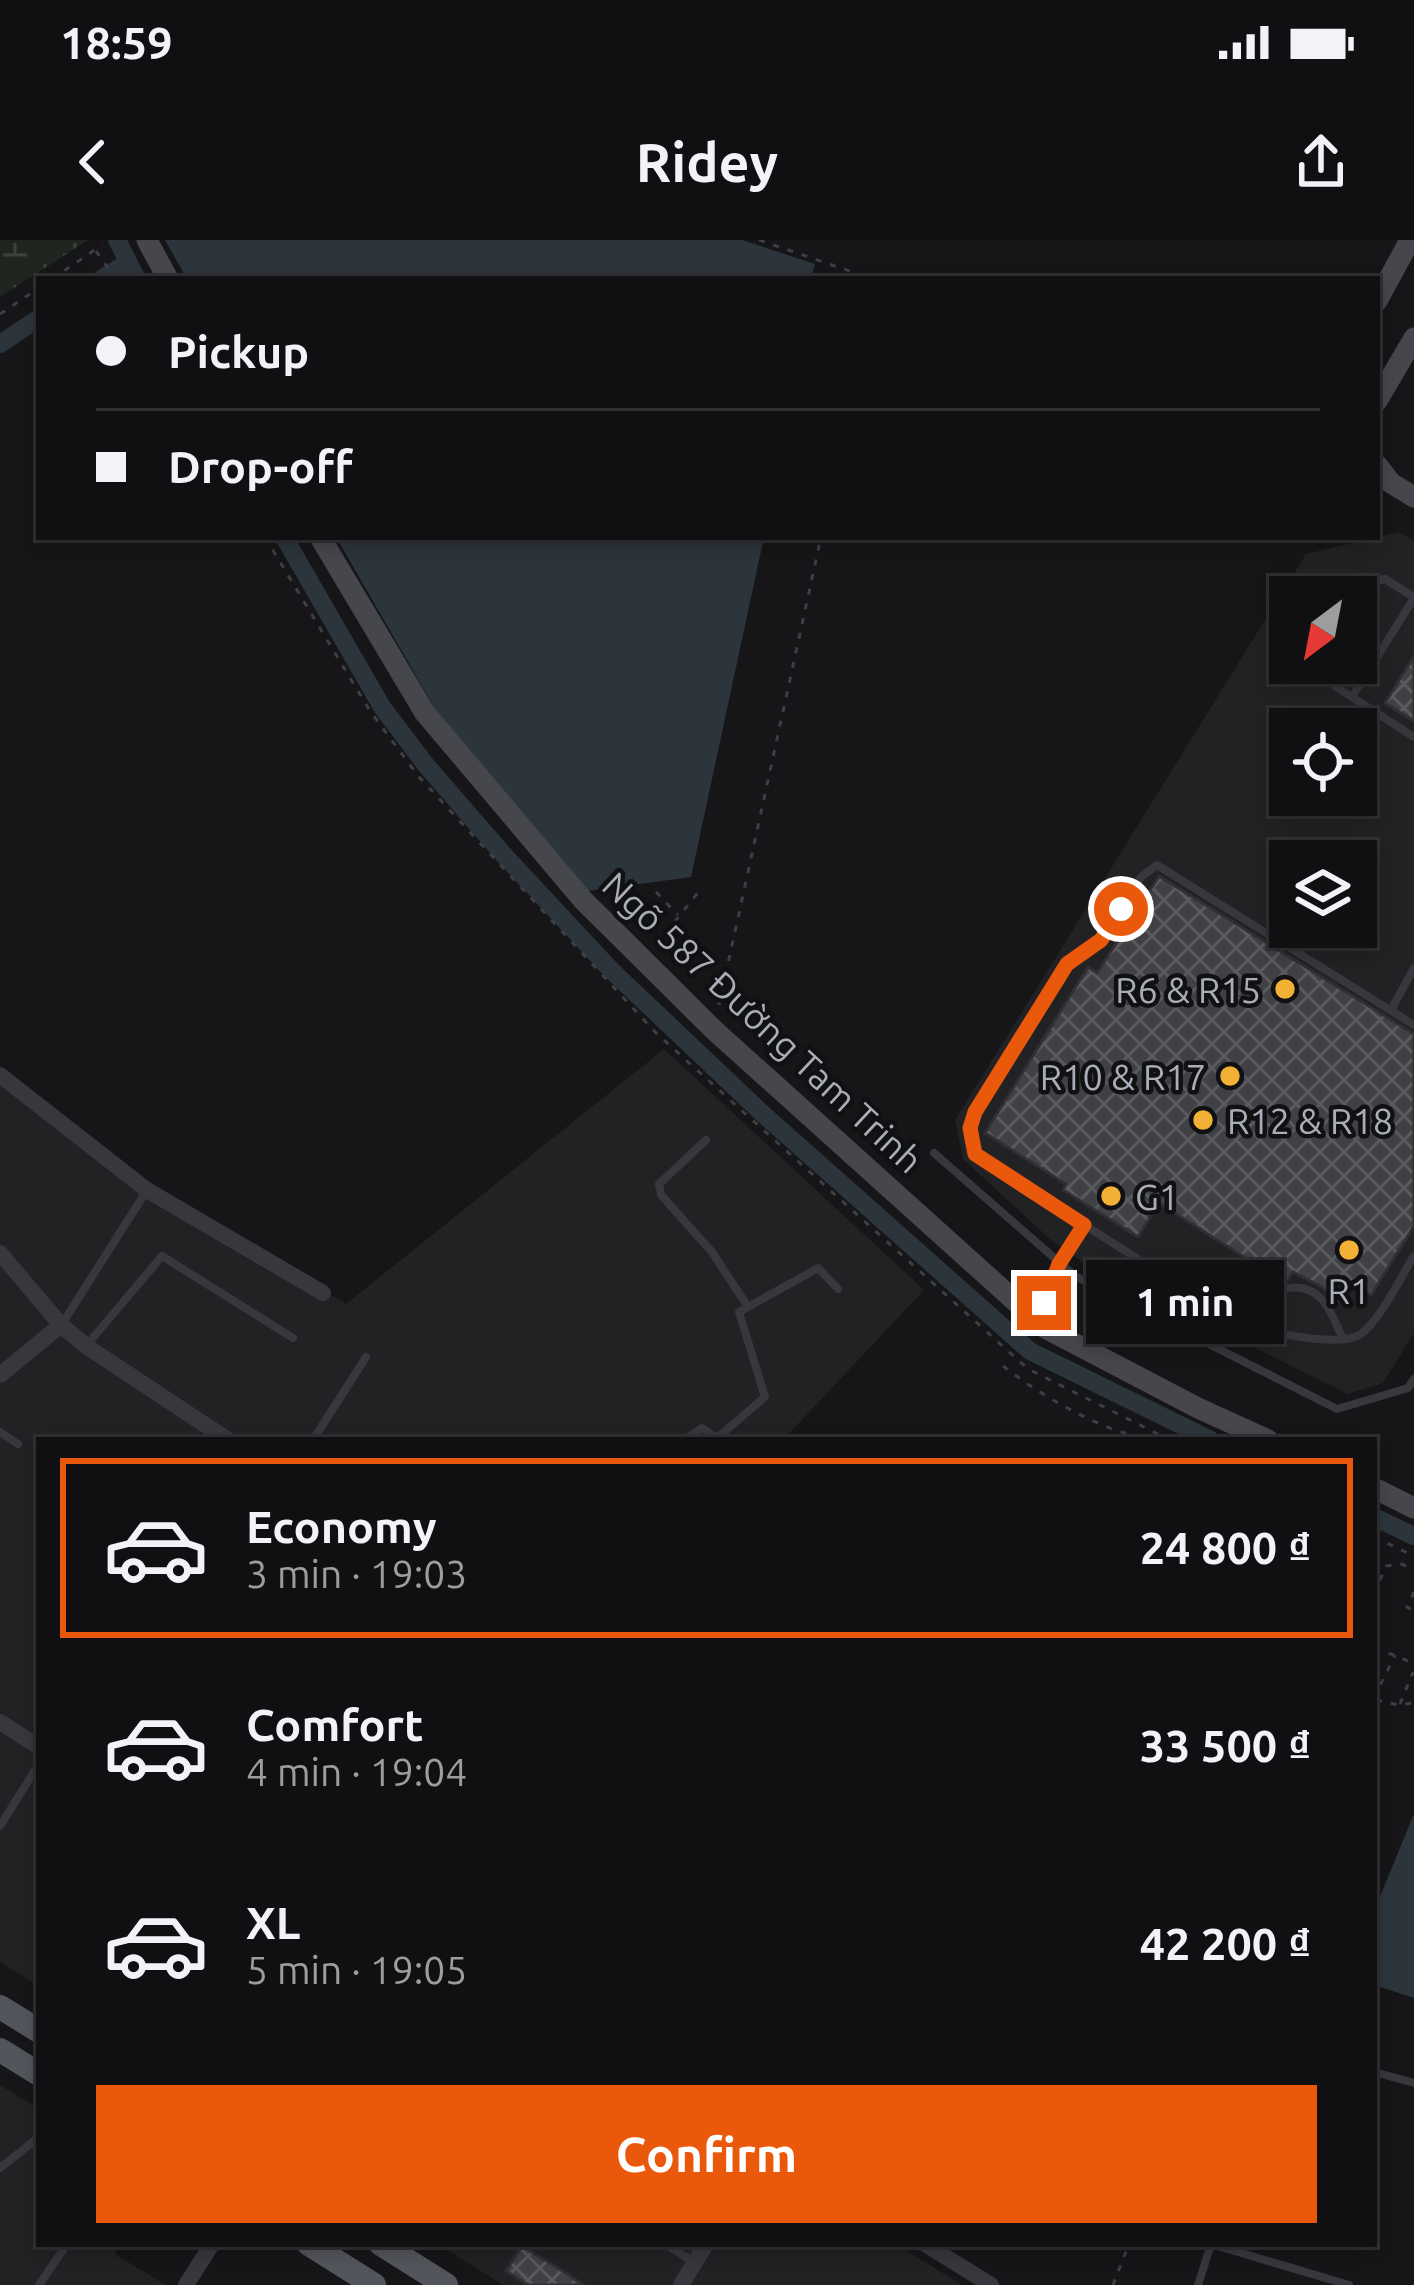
<!DOCTYPE html>
<meta charset="utf-8">
<style>
body{margin:0;font-family:Ubuntu,sans-serif;background:#19191b;color:#f1f3f6;height:100vh;display:flex;flex-direction:column;font-size:45px;white-space:nowrap}
*{box-sizing:border-box;margin:0}
p{font-size:39px;color:#9c9d9f}
.icon{flex:none;width:66px;height:66px;fill:none;stroke:currentColor;stroke-width:2;stroke-linecap:round;stroke-linejoin:round}
.map{position:relative;flex:1;overflow:hidden}
.sheet{position:absolute;left:36px;top:1197px;width:1341px;height:810px;display:flex;flex-direction:column;background:#101012;border-radius:0px;box-shadow:0 6px 18px #0003,0 0 0 3px #303032}
.sheet>*{flex:none}
.banner{position:absolute;left:36px;top:36px;width:1344px;height:264px;border-radius:0px;box-shadow:0 6px 18px #0003,0 0 0 3px #303032;display:grid;align-content:center;height:264px;padding:0 60px;background:#101012}
.needle{width:78px;rotate:212deg}
.tools{position:absolute;left:1269px;top:336px;display:grid;gap:24px}
.tools a{display:grid;place-items:center;width:108px;height:108px;border-radius:0px;background:#101012;box-shadow:0 6px 18px #0003,0 0 0 3px #303032;font-size:60px}
.end{position:absolute;width:54px;height:54px;margin:-27px;border:15px solid #ea580c;background:#fff;box-shadow:0 0 0 6px #fff}
.from{border-radius:50%}
.bubble{position:absolute;height:84px;border-radius:0px;background:#101012;box-shadow:0 6px 18px #0003,0 0 0 3px #303032;font-size:39px;font-weight:700;line-height:84px;text-align:center}
.banner b{display:flex;align-items:center;gap:42px;height:114px;font-size:45px}
.banner b+b{border-top:3px solid #303032}
.banner i{width:30px;height:30px;background:#f1f3f6}
ul{padding:21px 0 0;list-style:none}
li{display:flex;align-items:center;gap:36px;height:180px;margin:0 24px 18px;padding:0 36px;border:6px solid transparent;border-radius:0px}
li div{flex:1}
li b{display:block;font-size:45px}
li em{font-style:normal;font-weight:700}
li.on{border-color:#ea580c}
li>.icon{width:108px;height:108px;stroke-width:1.5}
.button{display:flex;gap:24px;margin-top:auto;padding:24px 60px}
.button a{flex:1;height:138px;border-radius:0px;background:#ea580c;color:#fff;font-size:48px;font-weight:700;line-height:138px;text-align:center}
.status{display:flex;justify-content:space-between;align-items:center;height:84px;padding:0 60px;background:#101012;direction:ltr}
.status svg{height:33px;fill:currentColor}
header{display:flex;justify-content:space-between;align-items:center;height:156px;padding:0 60px;background:#101012;font-size:54px;font-weight:700}
.map>svg:first-child{display:block}
</style>
<div class="status"><b>18:59</b><svg viewBox="0 0 49 12"><path d="M0 12V9h3v3zM5 12V6h3v6zM10 12V3h3v9zM15 12V0h3v12zM26 1h20v11H26zM47 4h2v5h-2z"/></svg></div>
<header><svg class="icon" aria-label="back" viewBox="0 0 24 24"><path d="M15 5l-7 7 7 7"/></svg>Ridey<svg class="icon" aria-label="share" viewBox="0 0 24 24"><path d="M12 15V3M7 8l5-5 5 5M5 13v7h14v-7"/></svg></header>
<div class="map">
<svg width="1414" height="2045" viewBox="0 0 1414 2045">
<defs>
<pattern id="wetland-marsh" width="20" height="14" patternUnits="userSpaceOnUse" patternTransform="scale(3)"><rect width="20" height="14" fill="#1e261f"/><path d="M1 5h8M5 5V1M11 12h8M15 12V8" fill="none" stroke="#3c433d"/></pattern>
<pattern id="building-cross-hatch" width="8" height="8" patternUnits="userSpaceOnUse" patternTransform="scale(3)"><rect width="8" height="8" fill="#404145"/><path d="M0 0l8 8M0 8l8-8" fill="none" stroke="#595a5e"/></pattern>
</defs>
<rect width="100%" height="100%" fill="#161618"/>
<g fill="#222225" fill-rule="evenodd">
<path d="M1399,292l15,9v792l-31,50 -35,11 -260,-128 -37,-26 -88,-81 -8,-39 351,-566zM1290,357h66v66h-66zM1290,489h66v66h-66zM1290,621h66v66h-66z"/>
<polygon points="664,809 924,1050 783,1200 39,1200 39,1746 0,1722 0,830 151,947 346,1064"/>
<polygon points="0,1845 39,1869 39,2004 114,2004 116,2015 166,2045 0,2045"/>
<polygon points="438,2004 896,2004 962,2045 503,2045"/>
</g>
<polygon fill="url(#wetland-marsh)" points="0,0 88,0 0,57"/>
<g fill="#2c353c">
<polygon points="165,0 742,0 815,24 811,39 187,39"/>
<polygon points="336,297 764,297 691,637 588,651 441,479"/>
<polygon points="1414,1574 1414,1758 1374,1745 1374,1671"/>
</g>
<g fill="none" stroke-linecap="round" stroke-linejoin="round">
<g stroke="#2c353c" stroke-width="18">
<polyline points="117,0 137,39"/>
<polyline points="101,39 128,22"/>
<polyline points="0,104 39,78"/>
<polyline points="284,297 382,467 426,525 503,614 611,730 764,875 1030,1111 1211,1200"/>
<polyline points="1374,1277 1414,1296"/>
</g>
</g>
<g fill="url(#building-cross-hatch)" stroke="#303034" stroke-width="3">
<polygon points="1414,416 1414,481 1385,463"/>
<polygon points="1159,636 1414,794 1414,986 1371,1055 1352,1044 1340,1062 1320,1046 1293,1032 1288,1040 1282,1041 1159,963 1138,997 1063,950 1066,944 985,893 1088,727 1097,733"/>
<polygon points="522,2006 566,2033 583,2045 528,2045 506,2031"/>
</g>
<g fill="none" stroke-linecap="round" stroke-linejoin="round">
<g stroke="#3d3f44" stroke-width="3" stroke-dasharray="6 9" stroke-linecap="butt">
<polyline points="759,0 873,39"/>
<polyline points="96,11 116,39"/>
<polyline points="52,39 102,5"/>
<polyline points="881,39 885,39"/>
<polyline points="0,74 39,48"/>
<polyline points="265,297 370,471 419,537 656,793 1028,1129 1170,1200"/>
<polyline points="656,652 678,675"/>
<polyline points="656,705 700,650"/>
<polyline points="719,765 821,297"/>
<path d="M1003,1126c33,26 73,49 112,64 10,3 19,5 28,10"/>
<polyline points="1374,1297 1414,1316"/>
<polyline points="1374,1316 1385,1325"/>
<polyline points="1414,1352 1407,1367 1414,1371"/>
<polyline points="1374,1354 1386,1326 1402,1324 1414,1330"/>
<polyline points="1374,1410 1395,1415 1414,1424"/>
<polyline points="1374,1458 1395,1415"/>
<polyline points="1376,1460 1399,1465 1412,1463 1414,1459"/>
<polyline points="1400,1464 1413,1432"/>
<polyline points="1113,2045 1129,2004"/>
</g>
<g stroke="#37383d" stroke-width="8">
<polyline points="1326,357 1330,351 1385,339 1414,357"/>
<polyline points="1299,423 1414,497"/>
<polyline points="1352,457 1414,358"/>
<polyline points="1391,770 1414,728"/>
<path d="M1414,785l-257,-160 -16,12 -40,63 -34,24 -92,148c-9,16 -5,36 8,49l250,158c22,12 107,30 128,15 20,-15 39,-56 53,-78"/>
<polyline points="706,900 659,944 661,955 712,1012 748,1067"/>
<polyline points="934,913 1075,1036 1337,1169 1408,1148 1414,1139"/>
<path d="M1045,1080c-1,-36 20,-65 39,-95"/>
<polyline points="62,1084 147,950"/>
<path d="M1260,1089l23,-40c38,-9 47,22 60,50"/>
<polyline points="86,1106 162,1016 293,1098"/>
<polyline points="0,1192 18,1204"/>
<polyline points="313,1200 366,1117"/>
<polyline points="684,1200 702,1188 717,1198 765,1157 739,1072 818,1028 838,1049"/>
<polyline points="0,1586 39,1524"/>
<polyline points="1374,1832 1414,1843"/>
<polyline points="0,1928 39,1897"/>
<polyline points="665,2004 694,2022"/>
<polyline points="39,2045 67,2004"/>
<polyline points="1198,2045 1211,2004 1349,2045"/>
</g>
<g stroke="#37383d" stroke-width="16">
<polyline points="0,835 147,950 323,1053"/>
<polyline points="0,1013 61,1085 86,1106 228,1200"/>
<polyline points="0,1135 61,1085"/>
<polyline points="0,1482 39,1507"/>
<polyline points="925,2004 991,2045"/>
<polyline points="186,2045 212,2004"/>
<polyline points="681,2045 706,2004"/>
</g>
<g stroke="#45474d" stroke-width="21">
<polyline points="147,0 168,39"/>
<polyline points="1377,61 1410,0"/>
<polyline points="1377,161 1414,98"/>
<polyline points="1377,225 1391,243 1414,257"/>
<polyline points="320,297 425,473 583,660 714,790 1045,1088 1198,1168 1268,1200"/>
<polyline points="1374,1248 1414,1268"/>
</g>
<g stroke="#53555c" stroke-width="24">
<polyline points="0,1767 39,1791"/>
<polyline points="0,1810 39,1834"/>
<polyline points="309,2004 374,2045"/>
<polyline points="381,2004 446,2045"/>
</g>
</g>
<g fill="none" stroke-linecap="round" stroke-linejoin="round">
<polyline stroke="#ea580c" stroke-width="15" points="1044,1063 1059,1024 1084,985 975,914 970,888 975,872 1067,724 1101,700 1121,669"/>
</g>
<g fill="#f2b134" stroke="#111113" stroke-width="4.5">
<circle cx="1285" cy="749" r="12"/>
<circle cx="1230" cy="836" r="12"/>
<circle cx="1203" cy="880" r="12"/>
<circle cx="1111" cy="956" r="12"/>
<circle cx="1349" cy="1010" r="12"/>
</g>
<g text-anchor="middle" dominant-baseline="central" stroke-width="9" stroke-linejoin="round" paint-order="stroke">
<g font-size="36" fill="#a8adb8" stroke="#111113" text-anchor="end">
<text x="1261" y="749">R6 &amp; R15</text>
<text x="1206" y="836">R10 &amp; R17</text>
<text x="1227" y="880" text-anchor="start">R12 &amp; R18</text>
<text x="1135" y="956" text-anchor="start">G1</text>
<text x="1349" y="1050" text-anchor="middle">R1</text>
</g>
<g font-size="36" fill="#a8adb8" stroke="#111113">
<text transform="translate(763 782) rotate(43)">Ngõ 587 Đường Tam Trinh</text>
</g>
</g>
</svg>
<div class="tools">
<a><svg class="needle" viewBox="-14 -14 28 28"><path d="M0-13l5 13h-10z" fill="#e53935"/><path d="M0 13l5-13h-10z" fill="#9c9d9f"/></svg></a>
<a><svg class="icon" aria-label="locate" viewBox="0 0 24 24"><circle cx="12" cy="12" r="6"/><path d="M12 2v4M12 18v4M2 12h4M18 12h4"/></svg></a>
<a><svg class="icon" aria-label="layers" viewBox="0 0 24 24"><path d="M12 4l9 5-9 5-9-5zM3 14l9 5 9-5"/></svg></a>
</div>
<i class="end from" style="left:1121px;top:669px"></i>
<i class="end" style="left:1044px;top:1063px"></i>
<div class="bubble" style="left:1086px;top:1020px;width:198px">1 min</div>
<div class="banner">
<b><i class="from"></i>Pickup</b>
<b><i></i>Drop-off</b>
</div>
<section class="sheet">
<ul>
<li class="on"><svg class="icon" aria-label="car" viewBox="0 0 24 24"><path d="M5 17H2v-5l4-1 3-4h7l3 4 3 1v5h-3M9 17h6M6 11h13"/><circle cx="7" cy="17" r="2"/><circle cx="17" cy="17" r="2"/></svg><div><b>Economy</b><p>3 min · 19:03</p></div><em>24 800 ₫</em></li>
<li><svg class="icon" aria-label="car" viewBox="0 0 24 24"><path d="M5 17H2v-5l4-1 3-4h7l3 4 3 1v5h-3M9 17h6M6 11h13"/><circle cx="7" cy="17" r="2"/><circle cx="17" cy="17" r="2"/></svg><div><b>Comfort</b><p>4 min · 19:04</p></div><em>33 500 ₫</em></li>
<li><svg class="icon" aria-label="car" viewBox="0 0 24 24"><path d="M5 17H2v-5l4-1 3-4h7l3 4 3 1v5h-3M9 17h6M6 11h13"/><circle cx="7" cy="17" r="2"/><circle cx="17" cy="17" r="2"/></svg><div><b>XL</b><p>5 min · 19:05</p></div><em>42 200 ₫</em></li>
</ul>
<div class="button"><a>Confirm</a></div>
</section>
</div>
